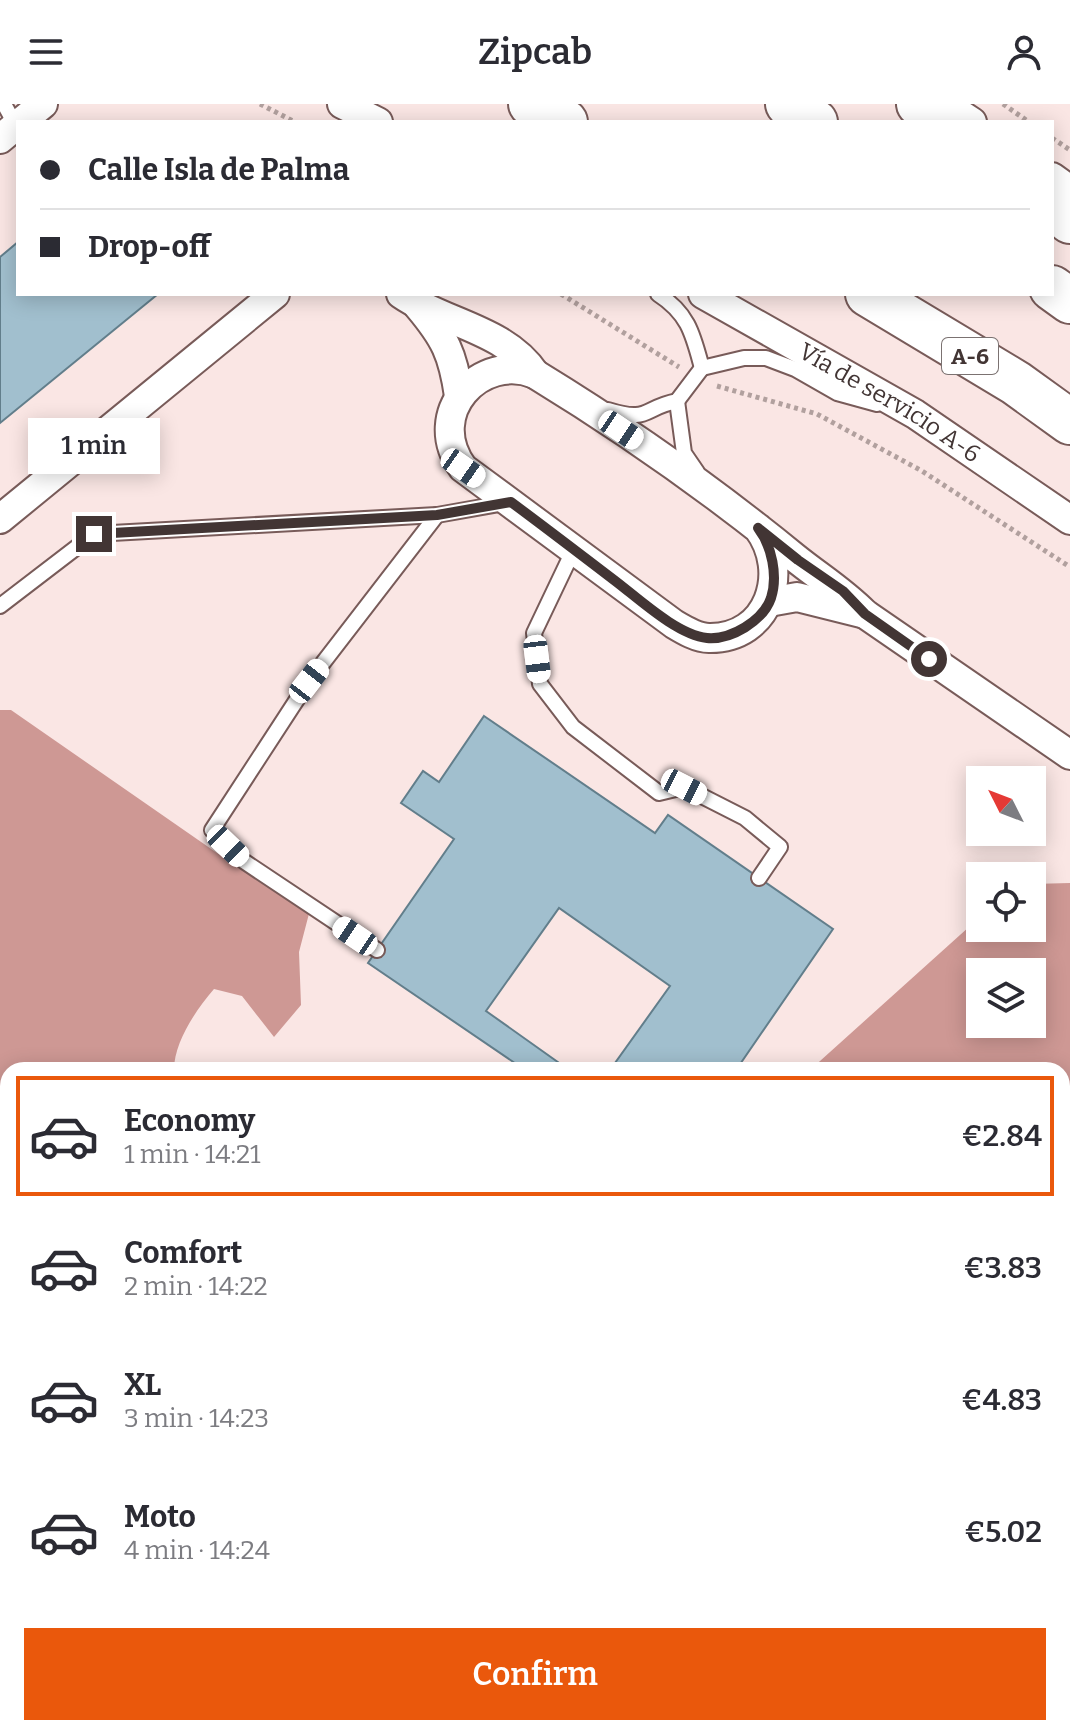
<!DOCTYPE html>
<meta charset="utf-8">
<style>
body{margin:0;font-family:Bitter,serif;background:#f2f2f3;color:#2b2b33;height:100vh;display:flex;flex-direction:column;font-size:30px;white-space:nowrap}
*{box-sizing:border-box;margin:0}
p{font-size:26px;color:#7c7c81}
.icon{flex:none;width:44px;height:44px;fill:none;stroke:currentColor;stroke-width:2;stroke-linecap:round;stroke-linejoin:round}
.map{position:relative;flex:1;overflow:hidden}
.details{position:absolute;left:0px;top:958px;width:1070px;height:674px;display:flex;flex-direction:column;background:#fff;border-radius:24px 24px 0 0;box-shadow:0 4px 20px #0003}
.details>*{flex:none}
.hud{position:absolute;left:16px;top:16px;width:1038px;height:176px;border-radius:0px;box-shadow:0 4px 20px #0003;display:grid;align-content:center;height:176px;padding:0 24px;background:#fff}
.needle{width:52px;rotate:312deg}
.fabs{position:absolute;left:966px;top:662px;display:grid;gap:16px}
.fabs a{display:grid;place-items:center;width:80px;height:80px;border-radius:0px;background:#fff;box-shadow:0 4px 20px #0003;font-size:40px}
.end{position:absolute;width:36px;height:36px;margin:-18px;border:10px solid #423534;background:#fff;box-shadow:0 0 0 4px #fff}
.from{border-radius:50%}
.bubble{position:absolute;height:56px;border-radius:0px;background:#fff;box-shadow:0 4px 20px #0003;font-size:26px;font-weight:600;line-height:56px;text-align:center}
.car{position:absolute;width:24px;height:48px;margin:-24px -12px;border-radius:10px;box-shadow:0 0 6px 2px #0007;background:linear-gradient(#fff 24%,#345 0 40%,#fff 0 76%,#345 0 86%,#fff 0)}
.hud b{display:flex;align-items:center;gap:28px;height:76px;font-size:30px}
.hud b+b{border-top:2px solid #e1e1e2}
.hud i{width:20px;height:20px;background:#2b2b33}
ul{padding:14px 0 0;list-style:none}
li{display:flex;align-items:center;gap:24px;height:120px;margin:0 16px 12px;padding:0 8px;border:4px solid transparent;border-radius:0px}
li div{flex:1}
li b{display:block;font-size:30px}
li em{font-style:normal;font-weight:600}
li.active{border-color:#ea580c}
li>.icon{width:72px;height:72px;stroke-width:1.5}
.cta{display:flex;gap:16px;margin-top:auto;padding:16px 24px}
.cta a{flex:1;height:92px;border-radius:0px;background:#ea580c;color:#fff;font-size:32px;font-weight:600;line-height:92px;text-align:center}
header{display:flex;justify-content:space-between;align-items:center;height:104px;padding:0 24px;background:#fff;font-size:36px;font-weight:600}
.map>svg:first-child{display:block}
</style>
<header><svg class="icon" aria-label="menu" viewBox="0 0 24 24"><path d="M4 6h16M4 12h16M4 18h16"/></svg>Zipcab<svg class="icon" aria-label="person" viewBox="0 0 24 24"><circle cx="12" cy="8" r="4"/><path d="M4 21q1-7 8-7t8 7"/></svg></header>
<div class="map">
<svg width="1070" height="1631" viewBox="0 0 1070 1631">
<rect width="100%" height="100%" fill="#fae6e4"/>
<polygon fill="#f1c1be" points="0,1300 8,1306 8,1624 466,1624 477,1631 0,1631"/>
<g fill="#ce9894" fill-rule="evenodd">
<path d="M0,606h11l206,143 94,53 -12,46 2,53 -27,32 -32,-41 -28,-7c-18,21 -40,53 -40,81h-166v160l-8,3z"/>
<path d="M1070,779v704l-8,11v-528h-252l170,-153v11h52v-44zM980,868h52v52h-52z"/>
</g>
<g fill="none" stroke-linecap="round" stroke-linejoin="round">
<polyline stroke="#d09996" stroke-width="8" points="271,1631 272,1624"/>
</g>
<g fill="#a1bfce" stroke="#627e8b" stroke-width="2">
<polygon points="18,138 18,190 158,190 0,319 0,153"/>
<polygon points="484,612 655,729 668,711 833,825 736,966 610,966 670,882 559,804 486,907 569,966 525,966 368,859 454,735 401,699 423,667 439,678"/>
</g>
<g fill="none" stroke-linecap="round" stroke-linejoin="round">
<g stroke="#785b59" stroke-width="18">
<g id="lane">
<polyline points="4,0 16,22"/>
<path d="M658,190c31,20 35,41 44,74l42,-10h22l29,11 42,24 40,11"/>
<polyline points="677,297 684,349 697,368"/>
<path d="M608,306c42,13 34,-2 69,-9l25,-33"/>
<polyline points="574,445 534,529 540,580 573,623 659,689 684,683 745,714 780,743 759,774"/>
<polyline points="0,502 94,430 437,411 510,398"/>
<polyline points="377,846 245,758 212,726 309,577 437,411"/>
</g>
</g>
<g stroke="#785b59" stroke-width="32">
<g id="street">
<polyline points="342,0 378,18"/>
<polyline points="945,0 972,18"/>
<polyline points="21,18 43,0"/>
<polyline points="0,35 18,20"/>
<polyline points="1052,73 1070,86"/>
<path d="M401,190c42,29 104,35 134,80"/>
<path id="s1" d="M703,190l212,120 155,106"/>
<path d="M418,202c27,32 35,48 41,90"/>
<polyline points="0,415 275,190"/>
<path d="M758,424c33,44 11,111 -49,110 -12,0 -25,-8 -35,-14l-211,-156c-40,-55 18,-116 72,-94 90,55 177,116 259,183 26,21 47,33 71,57l205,141"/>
<polyline points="769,498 797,493 865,510"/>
<polyline points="0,1248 8,1253"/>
<polyline points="547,1624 557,1631"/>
</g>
</g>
<g stroke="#785b59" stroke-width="48">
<g id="highway">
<polyline points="531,0 565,18"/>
<polyline points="788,0 815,18"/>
<polyline points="919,0 942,18"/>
<polyline points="1052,102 1070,117"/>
<polyline points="1052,184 1070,197"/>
<polyline points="868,190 1016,279 1070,318"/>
</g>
</g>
<g stroke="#b1a09e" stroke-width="5" stroke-dasharray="4 4" stroke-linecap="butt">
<polyline points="260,0 295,18"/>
<polyline points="1003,0 1029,18"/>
<polyline points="1052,34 1070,46"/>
<polyline points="561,190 679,263"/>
<polyline points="717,282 817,310 922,367 1070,463"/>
<polyline points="0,1287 8,1292"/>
<polyline points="0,1431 8,1440"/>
<polyline points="233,1624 253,1631"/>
<polyline points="491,1624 502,1631"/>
<polyline points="85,1631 91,1624"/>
</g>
<use href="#lane" stroke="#fff" stroke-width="14"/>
<use href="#street" stroke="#fff" stroke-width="28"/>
<use href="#highway" stroke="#fff" stroke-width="44"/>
</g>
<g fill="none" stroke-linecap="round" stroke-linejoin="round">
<path stroke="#423534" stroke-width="10" d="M94,430l343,-19 74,-13c35,26 69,52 103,78 24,18 63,55 93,58 24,2 56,-17 64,-40 7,-22 1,-52 -13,-70l40,32 45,31 22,23 64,45"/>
</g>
<g text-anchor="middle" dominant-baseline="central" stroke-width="6" stroke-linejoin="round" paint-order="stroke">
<rect fill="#fff" stroke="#7b7271" stroke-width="2" x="942" y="234" width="56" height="36" rx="6"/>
<g font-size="22" font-weight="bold" fill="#423534">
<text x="970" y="252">A-6</text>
</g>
<g font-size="24" fill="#423534" stroke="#fff">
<text stroke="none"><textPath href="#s1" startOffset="216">Vía de servicio A-6</textPath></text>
</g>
</g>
</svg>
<div class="fabs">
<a><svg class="needle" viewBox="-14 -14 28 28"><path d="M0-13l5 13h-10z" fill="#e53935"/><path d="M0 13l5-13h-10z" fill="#7c7c81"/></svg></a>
<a><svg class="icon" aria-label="locate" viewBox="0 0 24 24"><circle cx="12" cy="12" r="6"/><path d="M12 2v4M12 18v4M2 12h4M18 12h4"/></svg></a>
<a><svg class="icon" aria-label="layers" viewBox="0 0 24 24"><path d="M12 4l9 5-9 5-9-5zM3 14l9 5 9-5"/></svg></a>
</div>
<i class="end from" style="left:929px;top:555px"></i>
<i class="end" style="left:94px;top:430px"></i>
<div class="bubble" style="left:28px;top:314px;width:132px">1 min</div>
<i class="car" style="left:621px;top:326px;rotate:124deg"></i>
<i class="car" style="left:463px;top:364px;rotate:125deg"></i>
<i class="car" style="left:537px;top:555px;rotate:173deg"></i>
<i class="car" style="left:309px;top:577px;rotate:38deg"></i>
<i class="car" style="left:684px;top:683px;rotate:117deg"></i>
<i class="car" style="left:228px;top:742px;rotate:134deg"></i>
<i class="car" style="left:355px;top:832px;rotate:304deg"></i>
<div class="hud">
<b><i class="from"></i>Calle Isla de Palma</b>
<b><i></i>Drop-off</b>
</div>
<section class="details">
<ul>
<li class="active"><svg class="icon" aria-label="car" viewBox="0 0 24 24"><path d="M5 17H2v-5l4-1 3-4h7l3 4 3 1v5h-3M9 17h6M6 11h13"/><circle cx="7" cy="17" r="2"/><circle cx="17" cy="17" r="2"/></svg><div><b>Economy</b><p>1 min · 14:21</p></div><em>€2.84</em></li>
<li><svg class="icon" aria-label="car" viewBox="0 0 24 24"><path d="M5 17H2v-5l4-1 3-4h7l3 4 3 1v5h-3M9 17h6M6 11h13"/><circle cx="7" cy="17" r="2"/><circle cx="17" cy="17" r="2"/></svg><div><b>Comfort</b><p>2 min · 14:22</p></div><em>€3.83</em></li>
<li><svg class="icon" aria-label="car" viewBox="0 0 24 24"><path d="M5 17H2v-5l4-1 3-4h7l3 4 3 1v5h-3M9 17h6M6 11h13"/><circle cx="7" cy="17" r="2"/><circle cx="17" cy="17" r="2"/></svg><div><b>XL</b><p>3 min · 14:23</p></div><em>€4.83</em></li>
<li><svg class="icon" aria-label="car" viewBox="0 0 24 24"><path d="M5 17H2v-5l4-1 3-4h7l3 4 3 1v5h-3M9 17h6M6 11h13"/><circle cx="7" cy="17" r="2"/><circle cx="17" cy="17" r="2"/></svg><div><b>Moto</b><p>4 min · 14:24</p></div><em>€5.02</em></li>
</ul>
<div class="cta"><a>Confirm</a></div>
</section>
</div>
